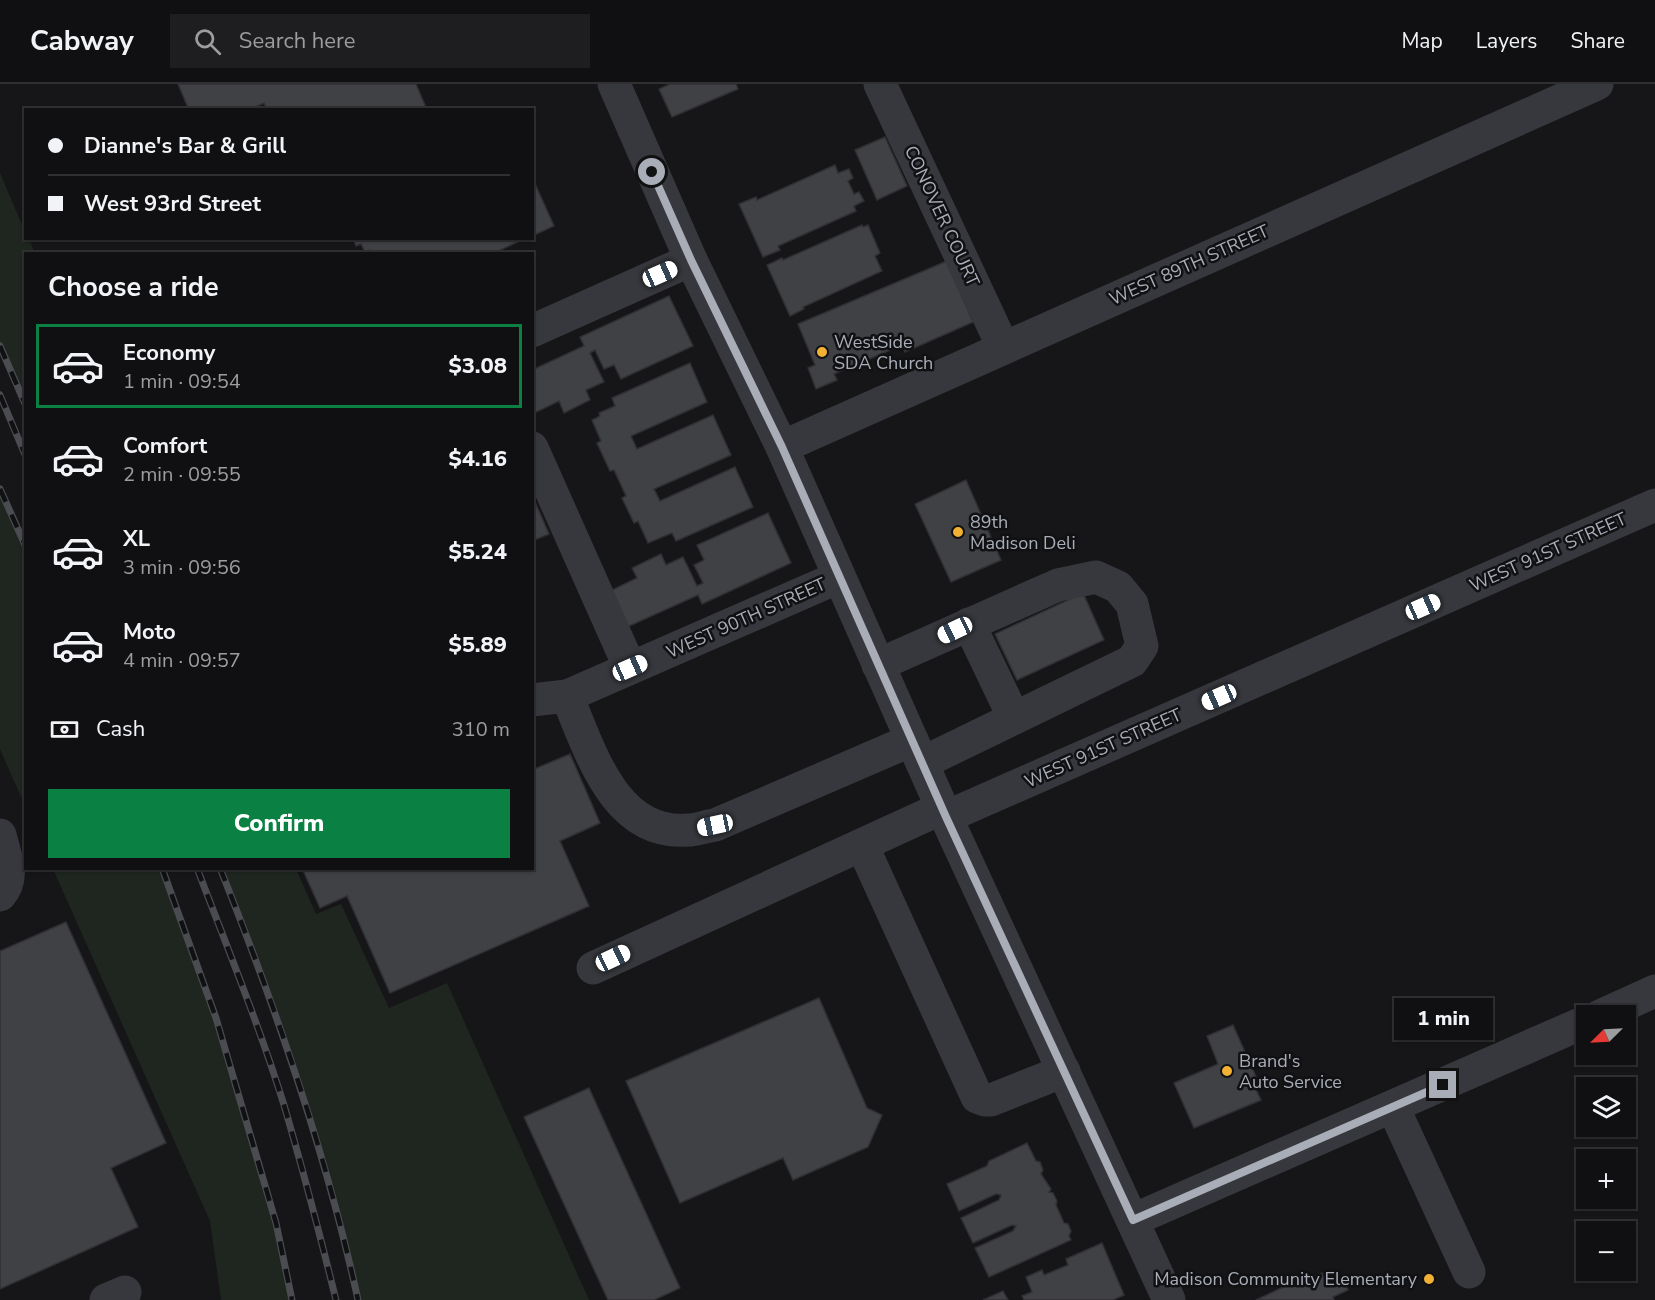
<!DOCTYPE html>
<meta charset="utf-8">
<style>
body{margin:0;font-family:"Nunito Sans",sans-serif;background:#1e1e20;color:#f1f3f6;height:100vh;display:flex;flex-direction:column;font-size:22px;white-space:nowrap}
*{box-sizing:border-box;margin:0}
p{font-size:20px;color:#9c9d9f}
.icon{flex:none;width:33px;height:33px;fill:none;stroke:currentColor;stroke-width:2;stroke-linecap:round;stroke-linejoin:round}
.map{position:relative;flex:1;overflow:hidden}
.sheet{position:absolute;left:24px;top:168px;width:510px;height:618px;display:flex;flex-direction:column;background:#101012;border-radius:0px;box-shadow:0 2px 4px #0004,0 0 0 2px #303032}
.sheet>*{flex:none}
.guide{position:absolute;left:24px;top:24px;width:510px;height:132px;border-radius:0px;box-shadow:0 2px 4px #0004,0 0 0 2px #303032;display:grid;align-content:center;height:132px;padding:0 24px;background:#101012}
.needle{width:39px;rotate:246deg}
.fabs{position:absolute;left:1576px;top:921px;display:grid;gap:12px}
.fabs a{display:grid;place-items:center;width:60px;height:60px;border-radius:0px;background:#101012;box-shadow:0 2px 4px #0004,0 0 0 2px #303032;font-size:30px}
.end{position:absolute;width:27px;height:27px;margin:-14px;border:8px solid #a8adb8;background:#111;box-shadow:0 0 0 3px #111}
.from{border-radius:50%}
.bubble{position:absolute;height:42px;border-radius:0px;background:#101012;box-shadow:0 2px 4px #0004,0 0 0 2px #303032;font-size:20px;font-weight:800;line-height:42px;text-align:center}
.car{position:absolute;width:18px;height:36px;margin:-18px -9px;border-radius:8px;box-shadow:0 0 4px 2px #0007;background:linear-gradient(#fff 24%,#345 0 40%,#fff 0 76%,#345 0 86%,#fff 0)}
.guide b{display:flex;align-items:center;gap:21px;height:57px;font-size:22px}
.guide b+b{border-top:2px solid #303032}
.guide i{width:15px;height:15px;background:#f1f3f6}
ul{padding:0;list-style:none}
li{display:flex;align-items:center;gap:18px;height:84px;margin:0 12px 9px;padding:0 12px;border:3px solid transparent;border-radius:0px}
li div{flex:1}
li b{display:block;font-size:22px}
li em{font-style:normal;font-weight:800}
li.active{border-color:#0b8043}
li>.icon{width:54px;height:54px;stroke-width:1.5}
h2{padding:0 24px;font-size:27px;line-height:72px}
.pay{display:flex;align-items:center;gap:15px;height:66px;padding:0 24px;font-size:22px}
.pay p{margin-inline-start:auto}
.button{display:flex;gap:12px;margin-top:auto;padding:12px 24px}
.button a{flex:1;height:69px;border-radius:0px;background:#0b8043;color:#fff;font-size:24px;font-weight:800;line-height:69px;text-align:center}
header{display:flex;align-items:center;gap:36px;box-sizing:border-box;height:84px;padding:0 30px;background:#101012;border-bottom:2px solid #303032}
header strong{font-size:28px}
nav{display:flex;gap:33px;margin-inline-start:auto;font-size:21px}
.search{width:420px;height:54px;background:#1e1e20;display:flex;align-items:center;gap:15px;box-sizing:border-box;padding:0 21px;border-radius:0px;color:#9c9d9f;font-size:22px}
.map>svg:first-child{display:block}
</style>
<header>
<strong>Cabway</strong>
<div class="search"><svg class="icon" aria-label="search" viewBox="0 0 24 24"><circle cx="10" cy="10" r="6"/><path d="M15 15l6 6"/></svg>Search here</div>
<nav><a>Map</a><a>Layers</a><a>Share</a></nav>
</header>
<div class="map">
<svg width="1655" height="1216" viewBox="0 0 1655 1216">
<rect width="100%" height="100%" fill="#161618"/>
<g fill="#1e261f">
<polygon points="0,89 25,148 26,154 29,155 35,169 26,170 25,322 0,262"/>
<polygon points="0,405 25,463 25,722 0,665"/>
<polygon points="53,785 162,785 216,934 276,1139 292,1216 221,1216 210,1137"/>
<path d="M220,785h76l20,45 25,-10 48,104 58,-25 142,317h-231c-32,-148 -82,-292 -138,-431z"/>
</g>
<g fill="#404145" stroke="#303034" stroke-width="1.5">
<polygon points="178,0 416,0 427,26 267,26 264,19 249,26 189,26"/>
<polygon points="670,0 736,0 738,5 672,33 659,5"/>
<polygon points="885,53 907,102 877,116 855,66"/>
<polygon points="835,81 838,89 849,85 853,94 848,97 854,110 859,108 864,117 854,122 856,127 778,162 780,166 763,173 739,120 756,113 757,116"/>
<polygon points="532,93 554,142 532,152"/>
<polygon points="862,141 863,143 868,141 880,169 875,172 882,187 803,223 804,225 790,232 767,181 782,174 783,176"/>
<polygon points="353,154 526,154 492,170 371,170 370,166 365,168 361,160 356,162"/>
<polygon points="947,177 973,238 905,268 902,261 834,290 837,296 816,305 808,284 815,281 798,240"/>
<polygon points="669,212 693,262 621,295 614,281 604,285 595,266 590,269 604,298 586,306 590,316 564,329 559,317 532,330 532,286 584,262 580,253"/>
<polygon points="690,279 707,318 631,352 637,365 713,331 731,371 654,405 660,417 735,383 753,423 676,457 672,449 648,459 638,437 634,439 622,414 626,412 614,386 610,387 597,359 601,357 592,336 600,332 599,329 615,322 612,314"/>
<polygon points="966,396 1001,476 951,498 915,420"/>
<polygon points="532,411 549,450 532,457"/>
<polygon points="768,429 791,479 702,520 698,511 627,543 610,507 637,494 632,484 661,470 666,481 683,473 697,502 703,499 694,481 704,476 697,461"/>
<polygon points="1083,509 1104,556 1017,596 995,550"/>
<polygon points="570,670 600,739 560,757 589,822 390,909 347,812 320,824 302,784 532,784 532,686"/>
<polygon points="66,838 166,1059 111,1084 138,1143 0,1205 0,867"/>
<polygon points="819,914 867,1024 882,1031 868,1063 793,1096 783,1074 680,1119 626,997"/>
<polygon points="1233,941 1257,995 1252,997 1261,1016 1194,1044 1174,999 1218,980 1207,952"/>
<polygon points="589,1004 680,1204 654,1216 608,1216 524,1033"/>
<polygon points="1027,1059 1036,1077 1040,1078 1043,1086 1041,1090 1051,1105 1049,1108 1053,1109 1057,1117 1056,1121 1064,1139 1068,1140 1071,1147 1069,1152 1071,1156 989,1193 975,1164 1013,1147 1016,1142 1012,1141 973,1159 961,1134 999,1116 1001,1111 996,1110 959,1127 947,1100 987,1082 989,1077"/>
<polygon points="1102,1159 1124,1211 1113,1216 1024,1216 1022,1212 1032,1208 1026,1193 1042,1186 1044,1191 1068,1181 1066,1175"/>
<polygon points="1322,1189 1327,1199 1331,1198 1332,1200 1343,1195 1348,1206 1333,1213 1334,1216 1256,1216 1300,1195 1301,1199"/>
<polygon points="1003,1207 1008,1216 983,1216"/>
</g>
<g fill="none" stroke-linecap="round" stroke-linejoin="round">
<g stroke="#37383d" stroke-width="33">
<polyline points="614,0 691,176 782,363 946,733 1169,1216"/>
<polyline points="880,0 1003,263"/>
<polyline points="532,247 691,176"/>
<polyline points="782,363 1597,0"/>
<polyline points="532,364 630,584"/>
<polyline points="969,540 1014,634"/>
<polyline points="878,581 1058,501 1096,493 1118,503 1132,520 1142,562 1132,577 922,679"/>
<polyline points="567,612 839,493"/>
<path d="M532,616l35,-4c23,54 47,140 121,134 9,0 18,-4 27,-5l197,-85"/>
<polyline points="946,733 1655,421"/>
<path d="M0,751c5,22 16,42 0,60"/>
<polyline points="862,761 977,1013 985,1016 991,1016 1064,987"/>
<polyline points="593,884 942,724"/>
<polyline points="1600,932 1655,907"/>
<polyline points="1393,1023 1469,1188"/>
<polyline points="1133,1136 1587,937"/>
<polyline points="106,1216 125,1208"/>
</g>
<g stroke="#4a4c52" stroke-width="7">
<g id="rail">
<polyline points="0,262 26,322"/>
<polyline points="0,311 26,373"/>
<polyline points="0,405 26,463"/>
<polyline points="162,784 216,934 276,1139 292,1216"/>
<path d="M197,784c30,79 62,157 87,237 19,65 36,130 52,195"/>
<path d="M220,784c56,140 106,284 138,432"/>
</g>
</g>
<use href="#rail" stroke="#111113" stroke-width="4.5" stroke-dasharray="14" stroke-linecap="butt"/>
</g>
<g fill="none" stroke-linecap="round" stroke-linejoin="round">
<polyline stroke="#a8adb8" stroke-width="8" points="652,88 691,176 782,363 946,733 1133,1136 1443,1001"/>
</g>
<g fill="#f2b134" stroke="#111113" stroke-width="2">
<circle cx="822" cy="268" r="6"/>
<circle cx="958" cy="448" r="6"/>
<circle cx="1227" cy="987" r="6"/>
<circle cx="1429" cy="1195" r="6"/>
</g>
<g text-anchor="middle" dominant-baseline="central" stroke-width="5" stroke-linejoin="round" paint-order="stroke">
<g font-size="18" fill="#a8adb8" stroke="#111113">
<text transform="translate(942 132) rotate(65)">CONOVER COURT</text>
<text transform="translate(1189 181) rotate(-24)">WEST 89TH STREET</text>
<text transform="translate(1548 468) rotate(-24)">WEST 91ST STREET</text>
<text transform="translate(746 534) rotate(-24)">WEST 90TH STREET</text>
<text transform="translate(1103 664) rotate(-24)">WEST 91ST STREET</text>
</g>
<g font-size="18" fill="#a8adb8" stroke="#111113" text-anchor="start">
<text x="834" y="258">WestSide<tspan x="834" dy="21">SDA Church</tspan></text>
<text x="970" y="438">89th<tspan x="970" dy="21">Madison Deli</tspan></text>
<text x="1239" y="977">Brand's<tspan x="1239" dy="21">Auto Service</tspan></text>
<text x="1417" y="1195" text-anchor="end">Madison Community Elementary</text>
</g>
</g>
</svg>
<div class="fabs">
<a><svg class="needle" viewBox="-14 -14 28 28"><path d="M0-13l5 13h-10z" fill="#e53935"/><path d="M0 13l5-13h-10z" fill="#9c9d9f"/></svg></a>
<a><svg class="icon" aria-label="layers" viewBox="0 0 24 24"><path d="M12 4l9 5-9 5-9-5zM3 14l9 5 9-5"/></svg></a>
<a>+</a>
<a>−</a>
</div>
<i class="end from" style="left:652px;top:88px"></i>
<i class="end" style="left:1443px;top:1001px"></i>
<div class="bubble" style="left:1394px;top:914px;width:99px">1 min</div>
<i class="car" style="left:660px;top:190px;rotate:66deg"></i>
<i class="car" style="left:1423px;top:523px;rotate:66deg"></i>
<i class="car" style="left:955px;top:546px;rotate:245deg"></i>
<i class="car" style="left:630px;top:584px;rotate:66deg"></i>
<i class="car" style="left:1219px;top:613px;rotate:246deg"></i>
<i class="car" style="left:715px;top:741px;rotate:258deg"></i>
<i class="car" style="left:613px;top:874px;rotate:65deg"></i>
<div class="guide">
<b><i class="from"></i>Dianne's Bar &amp; Grill</b>
<b><i></i>West 93rd Street</b>
</div>
<section class="sheet">
<h2>Choose a ride</h2>
<ul>
<li class="active"><svg class="icon" aria-label="car" viewBox="0 0 24 24"><path d="M5 17H2v-5l4-1 3-4h7l3 4 3 1v5h-3M9 17h6M6 11h13"/><circle cx="7" cy="17" r="2"/><circle cx="17" cy="17" r="2"/></svg><div><b>Economy</b><p>1 min · 09:54</p></div><em>$3.08</em></li>
<li><svg class="icon" aria-label="car" viewBox="0 0 24 24"><path d="M5 17H2v-5l4-1 3-4h7l3 4 3 1v5h-3M9 17h6M6 11h13"/><circle cx="7" cy="17" r="2"/><circle cx="17" cy="17" r="2"/></svg><div><b>Comfort</b><p>2 min · 09:55</p></div><em>$4.16</em></li>
<li><svg class="icon" aria-label="car" viewBox="0 0 24 24"><path d="M5 17H2v-5l4-1 3-4h7l3 4 3 1v5h-3M9 17h6M6 11h13"/><circle cx="7" cy="17" r="2"/><circle cx="17" cy="17" r="2"/></svg><div><b>XL</b><p>3 min · 09:56</p></div><em>$5.24</em></li>
<li><svg class="icon" aria-label="car" viewBox="0 0 24 24"><path d="M5 17H2v-5l4-1 3-4h7l3 4 3 1v5h-3M9 17h6M6 11h13"/><circle cx="7" cy="17" r="2"/><circle cx="17" cy="17" r="2"/></svg><div><b>Moto</b><p>4 min · 09:57</p></div><em>$5.89</em></li>
</ul>
<div class="pay"><svg class="icon" aria-label="cash" viewBox="0 0 24 24"><path d="M3 7h18v10H3z"/><circle cx="12" cy="12" r="2"/></svg>Cash<p>310 m</p></div>
<div class="button"><a>Confirm</a></div>
</section>
</div>
